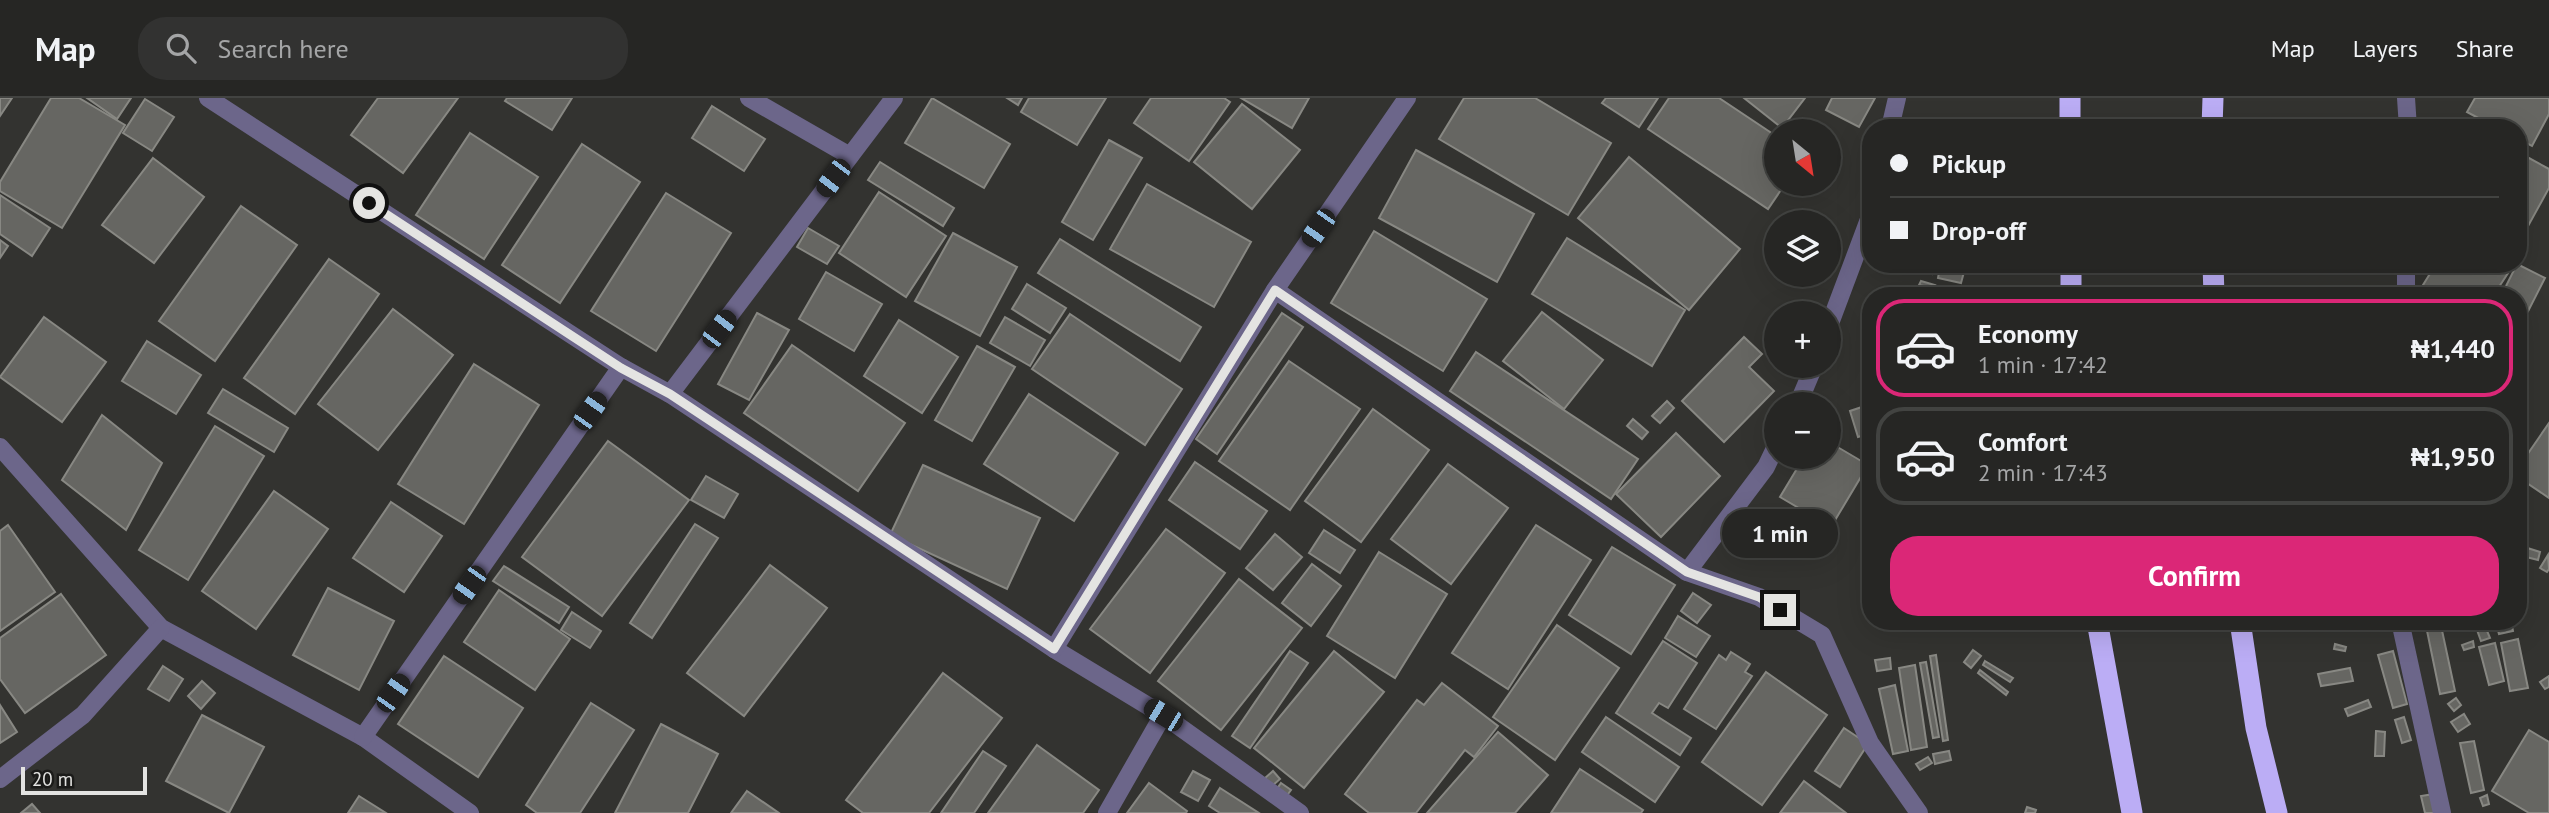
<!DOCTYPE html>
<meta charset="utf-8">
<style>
body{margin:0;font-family:"PT Sans",sans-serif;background:#323231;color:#f1f3f6;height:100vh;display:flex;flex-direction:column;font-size:26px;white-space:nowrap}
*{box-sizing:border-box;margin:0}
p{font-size:23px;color:#a4a5a6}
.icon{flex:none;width:38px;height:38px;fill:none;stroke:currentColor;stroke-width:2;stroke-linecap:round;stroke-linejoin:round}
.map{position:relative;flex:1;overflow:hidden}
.details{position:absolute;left:1862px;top:189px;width:665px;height:343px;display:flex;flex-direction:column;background:#262624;border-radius:28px;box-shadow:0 7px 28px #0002,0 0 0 2px #424341}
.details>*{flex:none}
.hud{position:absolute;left:1862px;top:21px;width:665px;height:154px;border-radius:28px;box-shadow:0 7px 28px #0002,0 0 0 2px #424341;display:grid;align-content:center;height:154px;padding:0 28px;background:#262624}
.needle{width:46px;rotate:150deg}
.controls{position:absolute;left:1764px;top:21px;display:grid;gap:14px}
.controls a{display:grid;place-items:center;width:77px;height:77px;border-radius:50%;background:#262624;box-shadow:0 7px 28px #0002,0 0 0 2px #424341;font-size:35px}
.scale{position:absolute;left:21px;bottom:18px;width:126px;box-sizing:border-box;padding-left:7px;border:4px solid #e4e4e2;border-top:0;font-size:19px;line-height:24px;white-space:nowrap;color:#e4e4e2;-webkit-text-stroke:5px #1b1b19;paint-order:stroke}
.end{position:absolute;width:32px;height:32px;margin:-16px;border:9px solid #e4e4e2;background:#111;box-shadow:0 0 0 4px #111}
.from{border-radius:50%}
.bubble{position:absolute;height:49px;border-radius:24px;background:#262624;box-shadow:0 7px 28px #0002,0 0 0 2px #424341;font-size:23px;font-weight:700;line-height:49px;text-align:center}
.car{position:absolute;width:21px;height:42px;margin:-21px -10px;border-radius:9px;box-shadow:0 0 5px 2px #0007;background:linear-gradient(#222 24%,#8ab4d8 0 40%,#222 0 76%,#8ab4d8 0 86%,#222 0)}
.hud b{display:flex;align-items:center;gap:24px;height:66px;font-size:26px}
.hud b+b{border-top:2px solid #424341}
.hud i{width:18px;height:18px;background:#f1f3f6}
ul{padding:12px 0 0;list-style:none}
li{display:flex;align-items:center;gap:21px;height:98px;margin:0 14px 10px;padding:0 14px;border:4px solid #424341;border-radius:28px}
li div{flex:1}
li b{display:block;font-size:26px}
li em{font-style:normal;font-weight:700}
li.selected{border-color:#db2777}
li>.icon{width:63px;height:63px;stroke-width:1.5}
.button{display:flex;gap:14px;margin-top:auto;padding:14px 28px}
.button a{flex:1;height:80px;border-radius:28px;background:#db2777;color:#fff;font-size:28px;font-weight:700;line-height:80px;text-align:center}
header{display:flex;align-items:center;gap:42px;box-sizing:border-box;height:98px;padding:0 35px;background:#262624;border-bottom:2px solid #424341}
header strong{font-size:33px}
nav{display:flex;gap:38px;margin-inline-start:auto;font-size:24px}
.search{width:490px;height:63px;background:#323231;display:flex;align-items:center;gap:18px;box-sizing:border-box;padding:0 24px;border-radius:28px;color:#a4a5a6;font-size:26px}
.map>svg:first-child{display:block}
</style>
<header>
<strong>Map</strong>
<div class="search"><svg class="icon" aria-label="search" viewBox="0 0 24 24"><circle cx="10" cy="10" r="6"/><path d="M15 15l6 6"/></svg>Search here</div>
<nav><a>Map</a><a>Layers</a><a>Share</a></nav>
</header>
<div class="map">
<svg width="2549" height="715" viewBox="0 0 2549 715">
<rect width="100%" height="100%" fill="#333330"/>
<g fill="#666662" stroke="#888883" stroke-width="2">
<polygon points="0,0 12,0 0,18"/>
<polygon points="51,0 79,0 125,27 62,130 0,93 0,84"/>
<polygon points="87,0 131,0 117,21"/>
<polygon points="378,0 458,0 403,75 351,37"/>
<polygon points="507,0 572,0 552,32 505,3"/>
<polygon points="932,0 1010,46 984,90 905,45"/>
<polygon points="1007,0 1022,0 1018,7"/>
<polygon points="1029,0 1106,0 1077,47 1021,14"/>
<polygon points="1151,0 1224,0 1230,4 1189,63 1134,25"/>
<polygon points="1241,0 1309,0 1292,30"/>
<polygon points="1464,0 1535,0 1611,45 1568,117 1439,41"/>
<polygon points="1606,0 1658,0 1639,29 1602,5"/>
<polygon points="1669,0 1719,0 1776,38 1776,86 1785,86 1768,111 1648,31"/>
<polygon points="1744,0 1805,0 1782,30"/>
<polygon points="1832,0 1875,0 1859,29 1826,12"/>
<polygon points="2475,0 2549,0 2549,16 2532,48 2518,41 2518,30 2497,30 2467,14"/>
<polygon points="145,1 174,19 152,53 123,35"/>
<polygon points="1242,6 1300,52 1252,111 1194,64"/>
<polygon points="712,8 765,41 744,73 692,40"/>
<polygon points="470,35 538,79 484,161 416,117"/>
<polygon points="1109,42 1142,60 1093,142 1062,124"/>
<polygon points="582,46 640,84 560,205 502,167"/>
<polygon points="1416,52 1534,116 1497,184 1379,120"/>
<polygon points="2518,54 2549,71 2549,90 2522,139 2518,136"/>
<polygon points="1629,59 1740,151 1689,212 1578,120"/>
<polygon points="153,60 204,99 154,165 102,127"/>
<polygon points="880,64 954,110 943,128 868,82"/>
<polygon points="1147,86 1251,144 1214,209 1110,151"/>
<polygon points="879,94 946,138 906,199 839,155"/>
<polygon points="666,95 731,135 656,253 591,213"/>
<polygon points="0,97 50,130 32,158 0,136"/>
<polygon points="241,108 297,147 215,263 159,223"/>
<polygon points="808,130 839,148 827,166 797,149"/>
<polygon points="1374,133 1487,201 1443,273 1331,205"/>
<polygon points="953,135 1017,169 980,238 915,203"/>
<polygon points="1567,140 1685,212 1652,268 1532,196"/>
<polygon points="1060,141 1201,229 1180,263 1038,175"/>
<polygon points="0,142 8,148 0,160"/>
<polygon points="329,161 379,196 295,316 244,280"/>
<polygon points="1927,166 1935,166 1932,176 1925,174"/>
<polygon points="2436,166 2514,166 2493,198 2440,198 2423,187"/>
<polygon points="2517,166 2545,180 2518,233 2518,198 2501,198"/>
<polygon points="1940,169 1964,174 1961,185 1938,180"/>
<polygon points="826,174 882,206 854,253 799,221"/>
<polygon points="1921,183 1935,187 1933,190 1919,187"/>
<polygon points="1027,186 1066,210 1050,235 1012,211"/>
<polygon points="393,211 453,257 378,352 318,306"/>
<polygon points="1542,214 1603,262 1564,311 1503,263"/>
<polygon points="757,215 789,232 749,302 718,286"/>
<polygon points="1282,215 1303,229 1217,356 1196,341"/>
<polygon points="1070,216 1182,291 1145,347 1032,271"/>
<polygon points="44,219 106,264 62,324 0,279"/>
<polygon points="1005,219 1045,242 1030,268 990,245"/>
<polygon points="899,222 958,259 922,315 864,278"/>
<polygon points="1869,237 1871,237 1871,289 1864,288"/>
<polygon points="1744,239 1762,256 1749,269 1774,293 1724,344 1682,303"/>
<polygon points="147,243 201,277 176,316 122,283"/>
<polygon points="792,247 905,325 858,393 744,315"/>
<polygon points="977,248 1015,269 972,343 935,322"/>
<polygon points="1476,254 1638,361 1611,401 1450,293"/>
<polygon points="1289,263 1360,311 1290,412 1219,363"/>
<polygon points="474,266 539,307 464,426 398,386"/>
<polygon points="223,291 288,330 274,354 208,315"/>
<polygon points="1029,296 1118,355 1074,423 984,366"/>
<polygon points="1667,303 1674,310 1660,325 1652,318"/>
<polygon points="1871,306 1871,335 1858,339 1850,313"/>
<polygon points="1373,311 1429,352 1361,444 1305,403"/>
<polygon points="102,317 162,365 126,432 62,382"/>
<polygon points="1633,321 1648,334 1642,341 1627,328"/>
<polygon points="2549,325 2549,400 2518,379 2518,370"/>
<polygon points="215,328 264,358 188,482 139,452"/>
<polygon points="1676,335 1720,378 1661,439 1616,396"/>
<polygon points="608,343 689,402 602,518 522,459"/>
<polygon points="1829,344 1868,367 1831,429 1780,399 1804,359 1829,359"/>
<polygon points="1195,364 1267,413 1240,451 1169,402"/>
<polygon points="1448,366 1508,410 1451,486 1391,441"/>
<polygon points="923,367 1040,420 1007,491 890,437"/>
<polygon points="706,378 738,396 724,420 691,402"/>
<polygon points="274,393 328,431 256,531 202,493"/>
<polygon points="391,404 442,438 404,494 353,460"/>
<polygon points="695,426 718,440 652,540 630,525"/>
<polygon points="8,427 55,494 0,533 0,433"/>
<polygon points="1536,427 1591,462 1508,591 1452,555"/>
<polygon points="1166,431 1225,475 1150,575 1090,531"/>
<polygon points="1324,432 1355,452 1340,475 1309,455"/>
<polygon points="1275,436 1302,459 1273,492 1246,470"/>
<polygon points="2518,447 2540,454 2538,462 2518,457"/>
<polygon points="1612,449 1675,487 1631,556 1569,517"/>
<polygon points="1379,454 1447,496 1395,580 1327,538"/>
<polygon points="2548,457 2549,471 2547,474 2540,470"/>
<polygon points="1312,466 1341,488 1311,528 1282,505"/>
<polygon points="770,467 827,510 744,618 687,575"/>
<polygon points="504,468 569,509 559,525 493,483"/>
<polygon points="1239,481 1302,530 1221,632 1158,583"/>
<polygon points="328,490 394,523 359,592 293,557"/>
<polygon points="499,492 570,541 535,592 464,544"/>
<polygon points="1693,495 1711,507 1697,525 1681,513"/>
<polygon points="61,496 106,557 25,615 0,581 0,540"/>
<polygon points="572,514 601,533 590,550 561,532"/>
<polygon points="1678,518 1710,538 1696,559 1665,540"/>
<polygon points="2320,523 2355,523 2355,531 2320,532"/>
<polygon points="2425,523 2440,523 2455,593 2440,596"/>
<polygon points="2511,523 2513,533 2499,536 2496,525"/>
<polygon points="1557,527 1619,570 1555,662 1493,619"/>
<polygon points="2485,528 2490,540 2481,543 2477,532"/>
<polygon points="2518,541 2528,590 2510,593 2501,545"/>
<polygon points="1663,543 1697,565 1668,610 1659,605 1652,615 1691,640 1680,657 1616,615"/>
<polygon points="2473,543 2474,549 2464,552 2462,547"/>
<polygon points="2495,545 2504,583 2489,587 2479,549"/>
<polygon points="2335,546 2346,549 2345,553 2334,551"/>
<polygon points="1973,552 1981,558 1971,570 1964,564"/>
<polygon points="1290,553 1308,565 1250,650 1232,638"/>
<polygon points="1334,553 1384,594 1304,690 1254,650"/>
<polygon points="2393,553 2407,606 2393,610 2378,557"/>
<polygon points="1731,554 1750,566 1745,574 1752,578 1716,631 1684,611 1719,557 1726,562"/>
<polygon points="1936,557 1948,642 1943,643 1930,558"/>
<polygon points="444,558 523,610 478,679 398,626"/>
<polygon points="1890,560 1891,571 1877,573 1875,562"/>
<polygon points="1985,563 2013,580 2010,584 1983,567"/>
<polygon points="1926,564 1939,639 1933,640 1920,565"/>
<polygon points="1915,567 1927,649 1911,652 1899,570"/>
<polygon points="163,568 183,581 169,603 148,591"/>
<polygon points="2350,570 2353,583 2321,588 2318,576"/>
<polygon points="1980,572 2008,594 2006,597 1978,575"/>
<polygon points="1766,574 1827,617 1762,707 1702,664"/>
<polygon points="943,575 1002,620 929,715 863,715 846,702"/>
<polygon points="2549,578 2549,589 2545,591 2540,584"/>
<polygon points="202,583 215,595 201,611 188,598"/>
<polygon points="1442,585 1498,628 1474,659 1465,652 1416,715 1369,715 1345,696 1417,602 1424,607"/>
<polygon points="1895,587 1908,653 1893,656 1879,591"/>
<polygon points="2456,600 2461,607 2454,613 2448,606"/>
<polygon points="2368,602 2371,609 2348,618 2345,611"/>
<polygon points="591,605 634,632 580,715 537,715 526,707"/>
<polygon points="0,607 17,634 0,645"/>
<polygon points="2464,616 2470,626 2458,634 2451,624"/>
<polygon points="202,617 264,649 229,715 166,683"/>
<polygon points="1606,619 1679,669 1655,704 1582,654"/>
<polygon points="2404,619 2411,642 2402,645 2395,622"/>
<polygon points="661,626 718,656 688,715 615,715"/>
<polygon points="1844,630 1868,646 1840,689 1815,673"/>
<polygon points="2529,632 2549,644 2549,715 2529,715 2492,693"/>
<polygon points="2376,633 2385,634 2384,658 2375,658"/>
<polygon points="1498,634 1548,677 1515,715 1427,715"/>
<polygon points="2474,643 2484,692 2471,695 2460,645"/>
<polygon points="1037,647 1099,692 1083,715 988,715"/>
<polygon points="983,653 1006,668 974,715 941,715"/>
<polygon points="1949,653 1951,662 1935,666 1933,656"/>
<polygon points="1928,659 1932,665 1920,672 1916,666"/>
<polygon points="1580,671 1643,712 1641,715 1551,715"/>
<polygon points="1193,673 1210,682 1198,703 1181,694"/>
<polygon points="1273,673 1280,681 1272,688 1265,680"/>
<polygon points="1804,683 1846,715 1780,715"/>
<polygon points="1149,685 1187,713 1186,715 1127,715"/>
<polygon points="1281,685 1291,692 1285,700 1276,692"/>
<polygon points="1220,690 1259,715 1220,715 1209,708"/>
<polygon points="747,693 779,715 731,715"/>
<polygon points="2434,696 2438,715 2425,715 2421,698"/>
<polygon points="2487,697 2489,706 2483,708 2480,700"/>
<polygon points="359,698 386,715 348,715"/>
<polygon points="32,706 40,715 21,715"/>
<polygon points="2027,709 2036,712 2035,715 2025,715"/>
</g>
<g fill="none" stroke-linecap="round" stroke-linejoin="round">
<g stroke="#6c668a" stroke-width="18">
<polyline points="208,0 621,269 670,296 1054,551 1163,617 1300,715"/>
<polyline points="749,0 850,58"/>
<polyline points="2406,0 2408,30"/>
<polyline points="1890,30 1897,0"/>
<polyline points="1275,192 1687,474 1759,499 1822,537 1870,645 1919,715"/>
<polyline points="2406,198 2406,166"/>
<polyline points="1829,228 1871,116"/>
<polyline points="670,296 894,0"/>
<polyline points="1798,306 1814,268"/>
<polyline points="0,349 161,530 363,639 470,715"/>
<polyline points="1687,474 1766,369 1776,348"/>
<polyline points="2400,523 2442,715"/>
<polyline points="1054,551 1275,192 1407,0"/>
<polyline points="363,639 621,269"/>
<polyline points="0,681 83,617 161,530"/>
<polyline points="1107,715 1163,617"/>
</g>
<g stroke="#bbadf5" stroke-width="21">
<polyline points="2070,0 2070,30"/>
<polyline points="2212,30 2213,0"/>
<polyline points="2071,166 2071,198"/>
<polyline points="2213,166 2214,198"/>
<polyline points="2097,523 2132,715"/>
<polyline points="2240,523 2256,630 2277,715"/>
</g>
</g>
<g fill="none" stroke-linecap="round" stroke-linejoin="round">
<polyline stroke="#e4e4e2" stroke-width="9" points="369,105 621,270 670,296 1054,551 1275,192 1687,474 1759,499 1780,512"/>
</g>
</svg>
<div class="controls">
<a><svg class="needle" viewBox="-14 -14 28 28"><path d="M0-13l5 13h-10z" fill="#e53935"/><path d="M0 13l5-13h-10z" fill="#a4a5a6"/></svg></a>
<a><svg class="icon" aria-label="layers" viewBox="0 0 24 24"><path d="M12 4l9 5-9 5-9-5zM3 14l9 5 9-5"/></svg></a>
<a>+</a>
<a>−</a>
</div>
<div class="scale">20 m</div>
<i class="end from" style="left:369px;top:105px"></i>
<i class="end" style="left:1780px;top:512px"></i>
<div class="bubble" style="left:1722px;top:411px;width:116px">1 min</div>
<i class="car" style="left:833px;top:80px;rotate:217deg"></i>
<i class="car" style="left:1318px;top:130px;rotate:215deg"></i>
<i class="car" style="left:719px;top:231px;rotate:37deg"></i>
<i class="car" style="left:590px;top:313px;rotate:35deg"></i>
<i class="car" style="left:469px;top:487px;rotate:215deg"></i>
<i class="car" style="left:393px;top:595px;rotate:35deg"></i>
<i class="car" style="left:1163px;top:617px;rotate:301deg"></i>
<div class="hud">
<b><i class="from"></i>Pickup</b>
<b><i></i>Drop-off</b>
</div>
<section class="details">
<ul>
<li class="selected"><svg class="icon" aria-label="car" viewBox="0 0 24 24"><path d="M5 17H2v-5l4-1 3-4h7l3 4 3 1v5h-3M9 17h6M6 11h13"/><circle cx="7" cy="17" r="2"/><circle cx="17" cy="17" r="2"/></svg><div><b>Economy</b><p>1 min · 17:42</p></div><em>₦1,440</em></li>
<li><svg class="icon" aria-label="car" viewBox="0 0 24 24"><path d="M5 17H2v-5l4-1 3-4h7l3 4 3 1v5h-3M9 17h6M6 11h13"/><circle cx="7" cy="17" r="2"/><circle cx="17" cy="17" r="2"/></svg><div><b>Comfort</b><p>2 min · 17:43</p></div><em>₦1,950</em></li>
</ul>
<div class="button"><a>Confirm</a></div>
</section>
</div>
